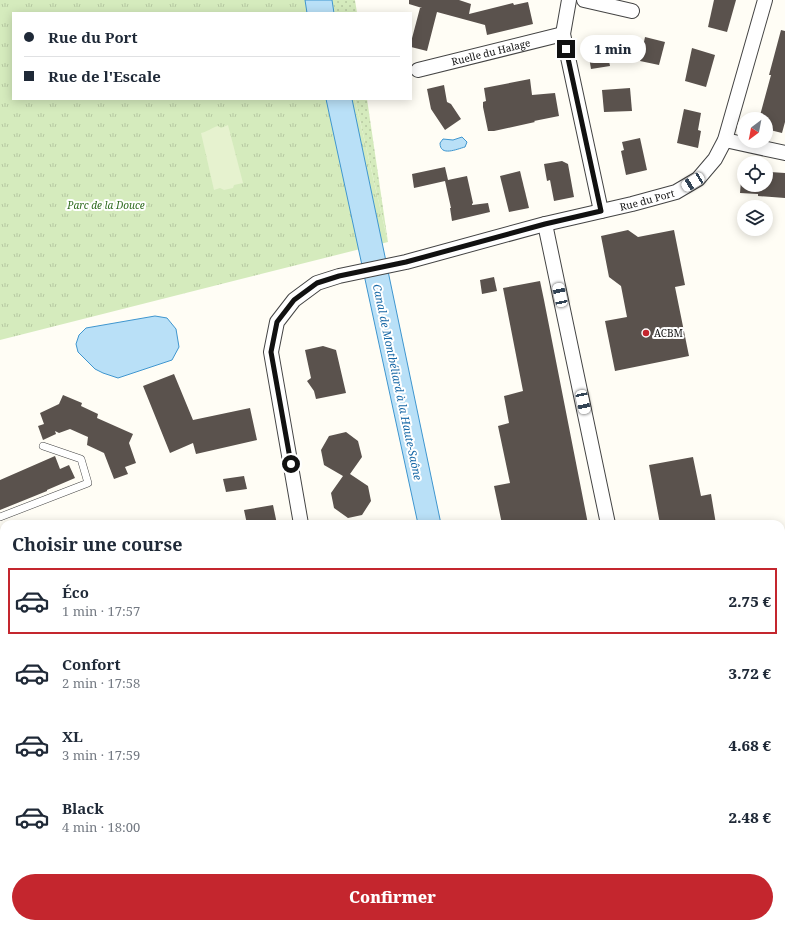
<!DOCTYPE html>
<html lang="fr">
<meta charset="utf-8">
<style>
body{margin:0;font-family:"Noto Serif",serif;background:#f2f2f3;color:#1f2937;height:100vh;display:flex;flex-direction:column;font-size:15px;white-space:nowrap}
*{box-sizing:border-box;margin:0}
p{font-size:13px;color:#747a83}
.icon{flex:none;width:22px;height:22px;fill:none;stroke:currentColor;stroke-width:2;stroke-linecap:round;stroke-linejoin:round}
.map{position:relative;flex:1;overflow:hidden}
.panel{position:absolute;left:0px;top:520px;width:785px;height:408px;display:flex;flex-direction:column;background:#fff;border-radius:12px 12px 0 0;box-shadow:0 2px 10px #0003}
.panel>*{flex:none}
.banner{position:absolute;left:12px;top:12px;width:400px;height:88px;border-radius:0px;box-shadow:0 2px 10px #0003;display:grid;align-content:center;height:88px;padding:0 12px;background:#fff}
.needle{width:26px;rotate:212deg}
.controls{position:absolute;left:737px;top:112px;display:grid;gap:8px}
.controls a{display:grid;place-items:center;width:36px;height:36px;border-radius:50%;background:#fff;box-shadow:0 2px 10px #0003;font-size:20px}
.end{position:absolute;width:18px;height:18px;margin:-9px;border:5px solid #111;background:#fff;box-shadow:0 0 0 2px #fff}
.from{border-radius:50%}
.bubble{position:absolute;height:28px;border-radius:14px;background:#fff;box-shadow:0 2px 10px #0003;font-size:13px;font-weight:800;line-height:28px;text-align:center}
.car{position:absolute;width:12px;height:24px;margin:-12px -6px;border-radius:5px;box-shadow:0 0 3px 1px #0007;background:linear-gradient(#fff 24%,#345 0 40%,#fff 0 76%,#345 0 86%,#fff 0)}
.banner b{display:flex;align-items:center;gap:14px;height:38px;font-size:15px}
.banner b+b{border-top:1px solid #e0e1e3}
.banner i{width:10px;height:10px;background:#1f2937}
ul{padding:0;list-style:none}
li{display:flex;align-items:center;gap:12px;height:66px;margin:0 8px 6px;padding:0 4px;border:2px solid transparent;border-radius:0px}
li div{flex:1}
li b{display:block;font-size:15px}
li em{font-style:normal;font-weight:800}
li.on{border-color:#c4262e}
li>.icon{width:36px;height:36px;stroke-width:1.5}
h2{padding:0 12px;font-size:18px;line-height:48px}
.cta{display:flex;gap:8px;margin-top:auto;padding:8px 12px}
.cta a{flex:1;height:46px;border-radius:24px;background:#c4262e;color:#fff;font-size:16px;font-weight:800;line-height:46px;text-align:center}
.map>svg:first-child{display:block}
</style>
<div class="map">
<svg width="785" height="928" viewBox="0 0 785 928">
<defs>
<pattern id="grass-dots" width="8" height="8" patternUnits="userSpaceOnUse"><rect width="8" height="8" fill="#d5ebbd"/><path d="M2 2h.1M6 6h.1" fill="none" stroke="#b6c8a1" stroke-width="1.8" stroke-linecap="round"/></pattern>
<pattern id="park-tufts" width="24" height="20" patternUnits="userSpaceOnUse"><rect width="24" height="20" fill="#d5ebbd"/><path d="M3 7l-1-3M5 7V3M7 7l1-3M15 17l-1-3M17 17v-4M19 17l1-3" fill="none" stroke="#b6c8a1"/></pattern>
</defs>
<rect width="100%" height="100%" fill="#fffdf5"/>
<g fill="url(#grass-dots)">
<polygon points="332,0 355,0 357,13 335,13"/>
<polygon points="355,99 367,99 388,242"/>
</g>
<polygon fill="url(#park-tufts)" points="0,0 332,0 335,13 13,13 13,99 355,99 388,242 0,340"/>
<path fill="#e6f2cf" d="M228,125l15,58 -9,2 -1,3 -9,2 -4,-2 -6,2 -13,-57c6,-1 10,-5 17,-7l3,2z"/>
<g fill="#b9e0f7" stroke="#3f96cf">
<polygon points="305,0 332,0 334,13 307,13"/>
<polygon points="326,99 352,99 441,524 418,524"/>
<path d="M462,137l5,5 -2,5c-8,2 -25,10 -25,-4l3,-4 10,1z"/>
<polygon points="155,316 167,318 176,329 179,347 172,360 118,378 103,373 95,369 78,352 76,344 79,335 86,328"/>
<polygon points="713,924 755,924 760,928 717,928"/>
</g>
<g fill="#5a524d">
<polygon points="409,0 459,0 471,4 469,14 513,3 514,5 528,2 533,24 487,35 485,25 437,12 427,51 411,47 411,42 420,8 422,8 409,4"/>
<polygon points="714,0 736,0 727,32 708,27"/>
<polygon points="781,30 785,31 785,122 782,133 766,129 766,119 759,119 771,75 769,75"/>
<polygon points="604,36 610,66 591,69 586,39"/>
<polygon points="645,37 665,42 659,65 640,61"/>
<polygon points="692,48 715,55 706,87 685,81"/>
<polygon points="530,79 532,95 555,93 559,116 534,121 535,122 494,131 488,131 483,107 483,102 486,101 484,88"/>
<polygon points="444,85 447,102 451,104 461,119 445,130 431,109 427,89"/>
<polygon points="630,88 632,111 604,112 602,90"/>
<polygon points="684,109 701,113 698,130 701,131 698,148 677,143"/>
<polygon points="640,138 647,170 626,175 621,151 624,150 622,142"/>
<polygon points="562,161 568,164 574,197 554,201 550,180 547,181 544,164"/>
<polygon points="445,167 448,180 467,176 473,203 472,204 472,205 488,203 490,212 452,221 450,208 451,208 445,181 414,188 412,174"/>
<polygon points="742,168 744,168 744,185 766,185 766,170 770,170 770,172 785,173 785,198 758,196 758,194 740,193"/>
<polygon points="520,171 529,208 509,212 500,176"/>
<polygon points="628,230 638,237 674,230 685,285 675,287 689,356 615,371 605,321 627,317 621,286 609,277 601,236"/>
<polygon points="494,277 497,291 482,294 480,280"/>
<polygon points="540,281 544,300 588,524 502,524 494,486 510,483 498,426 509,423 504,396 523,391 503,288"/>
<polygon points="323,346 336,350 346,393 316,399 314,391 307,381 311,378 305,350"/>
<polygon points="174,374 193,420 250,408 257,440 196,454 193,443 170,453 143,386"/>
<polygon points="63,395 82,403 81,406 98,414 97,418 133,434 129,443 136,463 125,467 128,474 114,479 104,453 87,445 88,437 70,429 59,433 55,431 56,434 43,440 38,426 44,424 40,413 59,404"/>
<polygon points="346,432 358,441 362,457 350,474 368,486 371,501 362,515 348,518 334,508 331,493 343,476 324,465 321,450 329,436"/>
<polygon points="55,456 60,469 69,465 75,478 47,490 47,491 0,510 0,480"/>
<polygon points="693,457 701,496 711,494 716,524 660,524 649,465"/>
<polygon points="244,476 247,489 226,492 223,479"/>
<polygon points="273,505 277,524 247,524 244,510"/>
</g>
<g fill="none" stroke-linecap="round" stroke-linejoin="round">
<g stroke="#444" stroke-width="8">
<polyline id="service" points="0,517 88,483 81,459 43,446"/>
</g>
<g stroke="#444" stroke-width="16">
<g id="minor">
<polyline points="569,0 563,34 601,211"/>
<polyline points="584,0 632,11"/>
<path id="s1" d="M418,70l145,-36"/>
<polyline points="725,140 785,153"/>
<polyline points="545,224 608,524"/>
<path id="s2" d="M301,524l-30,-172 6,-30 17,-22 23,-17 22,-7 67,-14 139,-38 87,-20 44,-12 22,-13 17,-20 10,-19 40,-140"/>
<polyline points="0,639 4,641"/>
</g>
</g>
<g stroke="#222" stroke-width="24">
<g id="primary">
<polyline points="0,808 4,810"/>
<polyline points="350,924 362,928"/>
</g>
</g>
<use href="#service" stroke="#fff" stroke-width="7"/>
<use href="#minor" stroke="#fff" stroke-width="14"/>
<use href="#primary" stroke="#f9d66b" stroke-width="22"/>
</g>
<g fill="none" stroke-linecap="round" stroke-linejoin="round">
<polyline stroke="#111" stroke-width="5" points="291,464 271,352 277,322 294,300 317,283 339,276 406,262 545,224 601,211 566,49"/>
</g>
<circle fill="#c4262e" stroke="#fff" stroke-width="1.5" cx="646" cy="333" r="4"/>
<g text-anchor="middle" dominant-baseline="central" stroke-width="4" stroke-linejoin="round" paint-order="stroke">
<g font-size="10" fill="#111" stroke="#fff">
<text stroke="none"><textPath href="#s1" startOffset="75">Ruelle du Halage</textPath></text>
<text stroke="none"><textPath href="#s2" startOffset="602">Rue du Port</textPath></text>
</g>
<g font-size="10" font-style="italic" fill="#2f6b1f" stroke="#fff">
<text x="106" y="205">Parc de la Douce</text>
</g>
<g font-size="10" fill="#111" stroke="#fff" text-anchor="start">
<text x="654" y="333">ACBM</text>
</g>
<g font-size="11" font-style="italic" fill="#1768a6" stroke="#fff">
<text transform="translate(398 382) rotate(78)">Canal de Montbéliard à la Haute-Saône</text>
</g>
</g>
</svg>
<div class="controls">
<a><svg class="needle" viewBox="-14 -14 28 28"><path d="M0-13l5 13h-10z" fill="#e53935"/><path d="M0 13l5-13h-10z" fill="#747a83"/></svg></a>
<a><svg class="icon" aria-label="locate" viewBox="0 0 24 24"><circle cx="12" cy="12" r="6"/><path d="M12 2v4M12 18v4M2 12h4M18 12h4"/></svg></a>
<a><svg class="icon" aria-label="layers" viewBox="0 0 24 24"><path d="M12 4l9 5-9 5-9-5zM3 14l9 5 9-5"/></svg></a>
</div>
<i class="end from" style="left:291px;top:464px"></i>
<i class="end" style="left:566px;top:49px"></i>
<div class="bubble" style="left:580px;top:35px;width:66px">1 min</div>
<i class="car" style="left:693px;top:182px;rotate:239deg"></i>
<i class="car" style="left:560px;top:295px;rotate:348deg"></i>
<i class="car" style="left:583px;top:402px;rotate:168deg"></i>
<div class="banner">
<b><i class="from"></i>Rue du Port</b>
<b><i></i>Rue de l'Escale</b>
</div>
<section class="panel">
<h2>Choisir une course</h2>
<ul>
<li class="on"><svg class="icon" aria-label="car" viewBox="0 0 24 24"><path d="M5 17H2v-5l4-1 3-4h7l3 4 3 1v5h-3M9 17h6M6 11h13"/><circle cx="7" cy="17" r="2"/><circle cx="17" cy="17" r="2"/></svg><div><b>Éco</b><p>1 min · 17:57</p></div><em>2.75 €</em></li>
<li><svg class="icon" aria-label="car" viewBox="0 0 24 24"><path d="M5 17H2v-5l4-1 3-4h7l3 4 3 1v5h-3M9 17h6M6 11h13"/><circle cx="7" cy="17" r="2"/><circle cx="17" cy="17" r="2"/></svg><div><b>Confort</b><p>2 min · 17:58</p></div><em>3.72 €</em></li>
<li><svg class="icon" aria-label="car" viewBox="0 0 24 24"><path d="M5 17H2v-5l4-1 3-4h7l3 4 3 1v5h-3M9 17h6M6 11h13"/><circle cx="7" cy="17" r="2"/><circle cx="17" cy="17" r="2"/></svg><div><b>XL</b><p>3 min · 17:59</p></div><em>4.68 €</em></li>
<li><svg class="icon" aria-label="car" viewBox="0 0 24 24"><path d="M5 17H2v-5l4-1 3-4h7l3 4 3 1v5h-3M9 17h6M6 11h13"/><circle cx="7" cy="17" r="2"/><circle cx="17" cy="17" r="2"/></svg><div><b>Black</b><p>4 min · 18:00</p></div><em>2.48 €</em></li>
</ul>
<div class="cta"><a>Confirmer</a></div>
</section>
</div>
